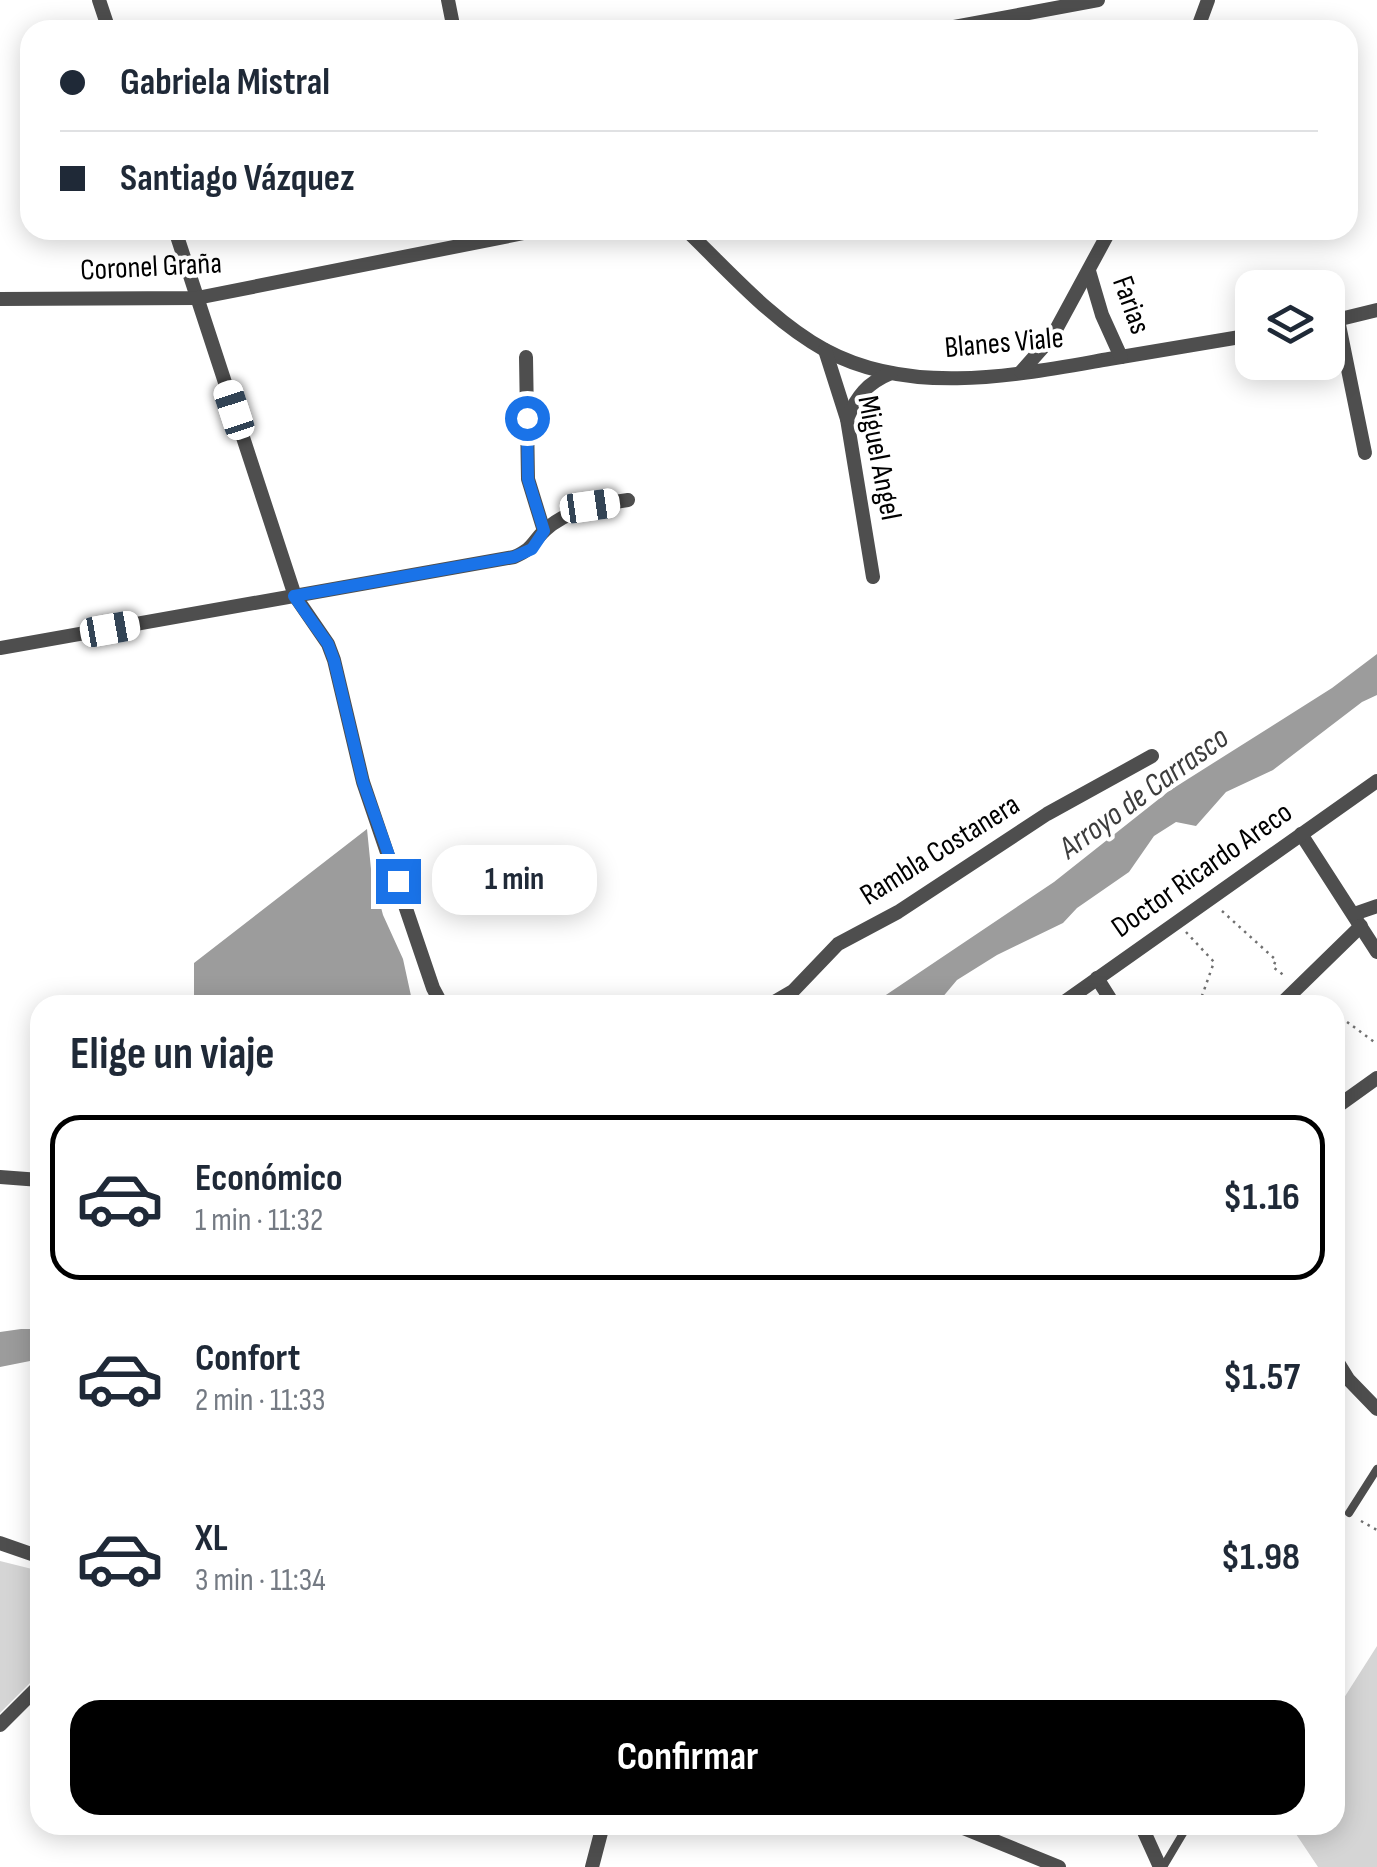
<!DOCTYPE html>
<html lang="es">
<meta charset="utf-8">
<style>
body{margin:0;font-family:"Sofia Sans Condensed",sans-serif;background:#f2f2f3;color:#1f2937;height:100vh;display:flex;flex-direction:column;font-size:38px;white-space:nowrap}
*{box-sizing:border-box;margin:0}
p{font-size:32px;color:#747a83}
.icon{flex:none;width:55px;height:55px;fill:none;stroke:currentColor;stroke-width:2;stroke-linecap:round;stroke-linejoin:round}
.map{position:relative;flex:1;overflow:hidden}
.side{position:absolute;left:30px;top:995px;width:1315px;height:840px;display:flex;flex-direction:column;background:#fff;border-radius:30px;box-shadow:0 5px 25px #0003}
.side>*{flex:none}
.top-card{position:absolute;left:20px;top:20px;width:1338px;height:220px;border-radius:30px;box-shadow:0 5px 25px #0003;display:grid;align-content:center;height:220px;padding:0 40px;background:#fff}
.buttons{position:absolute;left:1235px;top:270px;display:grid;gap:20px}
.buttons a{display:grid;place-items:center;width:110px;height:110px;border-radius:20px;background:#fff;box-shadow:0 5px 25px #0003;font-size:50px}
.end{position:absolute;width:45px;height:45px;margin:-22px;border:12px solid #1a73e8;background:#fff;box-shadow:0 0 0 5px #fff}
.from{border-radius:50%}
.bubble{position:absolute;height:70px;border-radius:30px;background:#fff;box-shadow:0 5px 25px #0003;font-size:32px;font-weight:700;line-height:70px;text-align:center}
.car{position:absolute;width:30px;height:60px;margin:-30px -15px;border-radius:12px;box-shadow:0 0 8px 2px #0007;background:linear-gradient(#fff 24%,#345 0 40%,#fff 0 76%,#345 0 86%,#fff 0)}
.top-card b{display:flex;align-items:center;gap:35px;height:95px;font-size:38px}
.top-card b+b{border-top:2px solid #e0e1e3}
.top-card i{width:25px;height:25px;background:#1f2937}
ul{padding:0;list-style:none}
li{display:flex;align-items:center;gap:30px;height:165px;margin:0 20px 15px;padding:0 20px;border:5px solid transparent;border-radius:30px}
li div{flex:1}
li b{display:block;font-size:38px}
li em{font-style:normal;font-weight:700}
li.active{border-color:#000}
li>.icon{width:90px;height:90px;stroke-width:1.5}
h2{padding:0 40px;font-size:45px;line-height:120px}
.action{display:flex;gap:20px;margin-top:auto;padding:20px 40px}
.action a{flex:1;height:115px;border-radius:30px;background:#000;color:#fff;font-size:40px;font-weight:700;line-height:115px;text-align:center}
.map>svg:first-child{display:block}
</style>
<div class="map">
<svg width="1377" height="1867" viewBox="0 0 1377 1867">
<rect width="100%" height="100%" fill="#fff"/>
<g fill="#d5d5d5">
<polygon points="0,1561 40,1571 40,1673 0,1713"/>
<polygon points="1377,1646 1377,1867 1318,1867 1290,1825 1335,1825 1335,1712"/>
</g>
<g fill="#9c9c9c">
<polygon points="1377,654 1377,695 1362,702 1273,770 1226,792 1196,826 1176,822 1154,836 1129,872 1077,908 1063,923 997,955 957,980 936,1005 871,1005 1054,882 1169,791 1332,688"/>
<polygon points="367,829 371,869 383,915 403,959 413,1005 194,1005 194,963"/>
<polygon points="21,1329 40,1329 40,1359 0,1367 0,1332"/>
</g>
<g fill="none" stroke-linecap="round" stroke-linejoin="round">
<g stroke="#707070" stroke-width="2.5" stroke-dasharray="2.5 5" stroke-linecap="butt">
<polyline points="1222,911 1276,960 1273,967 1286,977"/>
<polyline points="1186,932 1214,962 1202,996 1209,1005"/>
<polyline points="1312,997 1323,1005"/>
<polyline points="1335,1013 1377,1044"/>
<polyline points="1361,1521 1377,1530"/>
</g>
<g stroke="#4e4e4e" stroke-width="8">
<polyline points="1349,1513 1377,1469"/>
<polyline points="1163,1867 1188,1825"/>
</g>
<g stroke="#4e4e4e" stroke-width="14">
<polyline points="99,0 109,30"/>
<polyline points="448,0 454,30"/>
<polyline points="938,30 1098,0"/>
<polyline points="1197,30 1208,0"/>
<polyline points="175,230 295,596 328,644 334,660 363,782 433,988 442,1005"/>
<path d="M686,230c43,41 86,91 139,120 87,47 192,25 284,9 48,-8 96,-16 143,-24"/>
<polyline points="1089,271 1102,315 1121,357"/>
<polyline points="0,299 197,298 539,230"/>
<polyline points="1338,320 1365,453"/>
<polyline points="1328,322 1377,310"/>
<polyline points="825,350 847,419 873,577"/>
<polyline points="526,357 528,479 544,531"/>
<polyline points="1021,372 1052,337 1110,230"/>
<path d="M847,419c10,-23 20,-36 44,-46"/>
<path d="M0,648l514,-91c19,-8 17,-13 30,-26 22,-21 55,-27 84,-31"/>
<polyline points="1301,834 1377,952"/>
<polyline points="1354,914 1377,906"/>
<polyline points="1097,978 1114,1005"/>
<polyline points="769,1005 793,991 838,944 898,912 1047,814 1152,756"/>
<polyline points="1060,1005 1377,781"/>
<polyline points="1280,1005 1361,926"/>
<polyline points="1335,1108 1377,1078"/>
<polyline points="0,1177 40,1180"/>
<polyline points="1335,1358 1348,1379 1377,1409"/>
<polyline points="0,1543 40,1557"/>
<polyline points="0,1725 40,1685"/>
<polyline points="956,1825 1059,1867"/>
<polyline points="1141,1825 1160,1867"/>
<polyline points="592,1867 603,1825"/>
</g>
</g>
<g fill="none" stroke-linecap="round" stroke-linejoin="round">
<polyline stroke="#1a73e8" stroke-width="12" points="398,881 363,782 334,660 328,644 294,596 514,557 532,549 544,531 528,479 527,418"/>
</g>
<g text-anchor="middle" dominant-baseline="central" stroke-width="8" stroke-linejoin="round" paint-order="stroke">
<g font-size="30" fill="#000" stroke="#fff">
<text transform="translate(151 267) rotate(-3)">Coronel Graña</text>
<text transform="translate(1131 305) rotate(70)">Farias</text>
<text transform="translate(1004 343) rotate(-5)">Blanes Viale</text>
<text transform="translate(879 458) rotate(79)">Miguel Angel</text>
<text transform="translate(940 850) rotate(-32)">Rambla Costanera</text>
<text transform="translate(1202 870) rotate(-35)">Doctor Ricardo Areco</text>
</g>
<g font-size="32" font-style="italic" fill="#3d3d3d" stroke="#fff">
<text transform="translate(1144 793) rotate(-36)">Arroyo de Carrasco</text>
</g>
</g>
</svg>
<div class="buttons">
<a><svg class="icon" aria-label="layers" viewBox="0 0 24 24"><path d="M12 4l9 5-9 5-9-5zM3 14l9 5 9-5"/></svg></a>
</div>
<i class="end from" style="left:527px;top:418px"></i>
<i class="end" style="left:398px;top:881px"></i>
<div class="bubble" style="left:432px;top:845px;width:165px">1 min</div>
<i class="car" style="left:234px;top:410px;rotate:342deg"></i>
<i class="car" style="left:590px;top:506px;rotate:82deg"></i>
<i class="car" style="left:110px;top:629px;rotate:80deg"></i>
<div class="top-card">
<b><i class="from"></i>Gabriela Mistral</b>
<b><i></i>Santiago Vázquez</b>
</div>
<section class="side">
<h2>Elige un viaje</h2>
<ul>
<li class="active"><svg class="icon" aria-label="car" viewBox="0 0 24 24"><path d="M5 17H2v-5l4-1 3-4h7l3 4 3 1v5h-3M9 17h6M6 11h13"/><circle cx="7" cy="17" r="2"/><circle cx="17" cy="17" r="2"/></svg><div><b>Económico</b><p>1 min · 11:32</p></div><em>$1.16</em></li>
<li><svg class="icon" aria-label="car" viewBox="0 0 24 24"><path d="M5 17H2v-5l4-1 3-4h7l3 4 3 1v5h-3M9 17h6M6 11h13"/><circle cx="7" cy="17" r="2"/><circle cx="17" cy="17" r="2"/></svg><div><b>Confort</b><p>2 min · 11:33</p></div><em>$1.57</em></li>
<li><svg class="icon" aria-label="car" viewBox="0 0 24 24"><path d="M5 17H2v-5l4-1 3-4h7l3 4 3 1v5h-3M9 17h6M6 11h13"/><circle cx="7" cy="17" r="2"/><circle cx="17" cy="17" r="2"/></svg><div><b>XL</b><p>3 min · 11:34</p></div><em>$1.98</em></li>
</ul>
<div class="action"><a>Confirmar</a></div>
</section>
</div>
